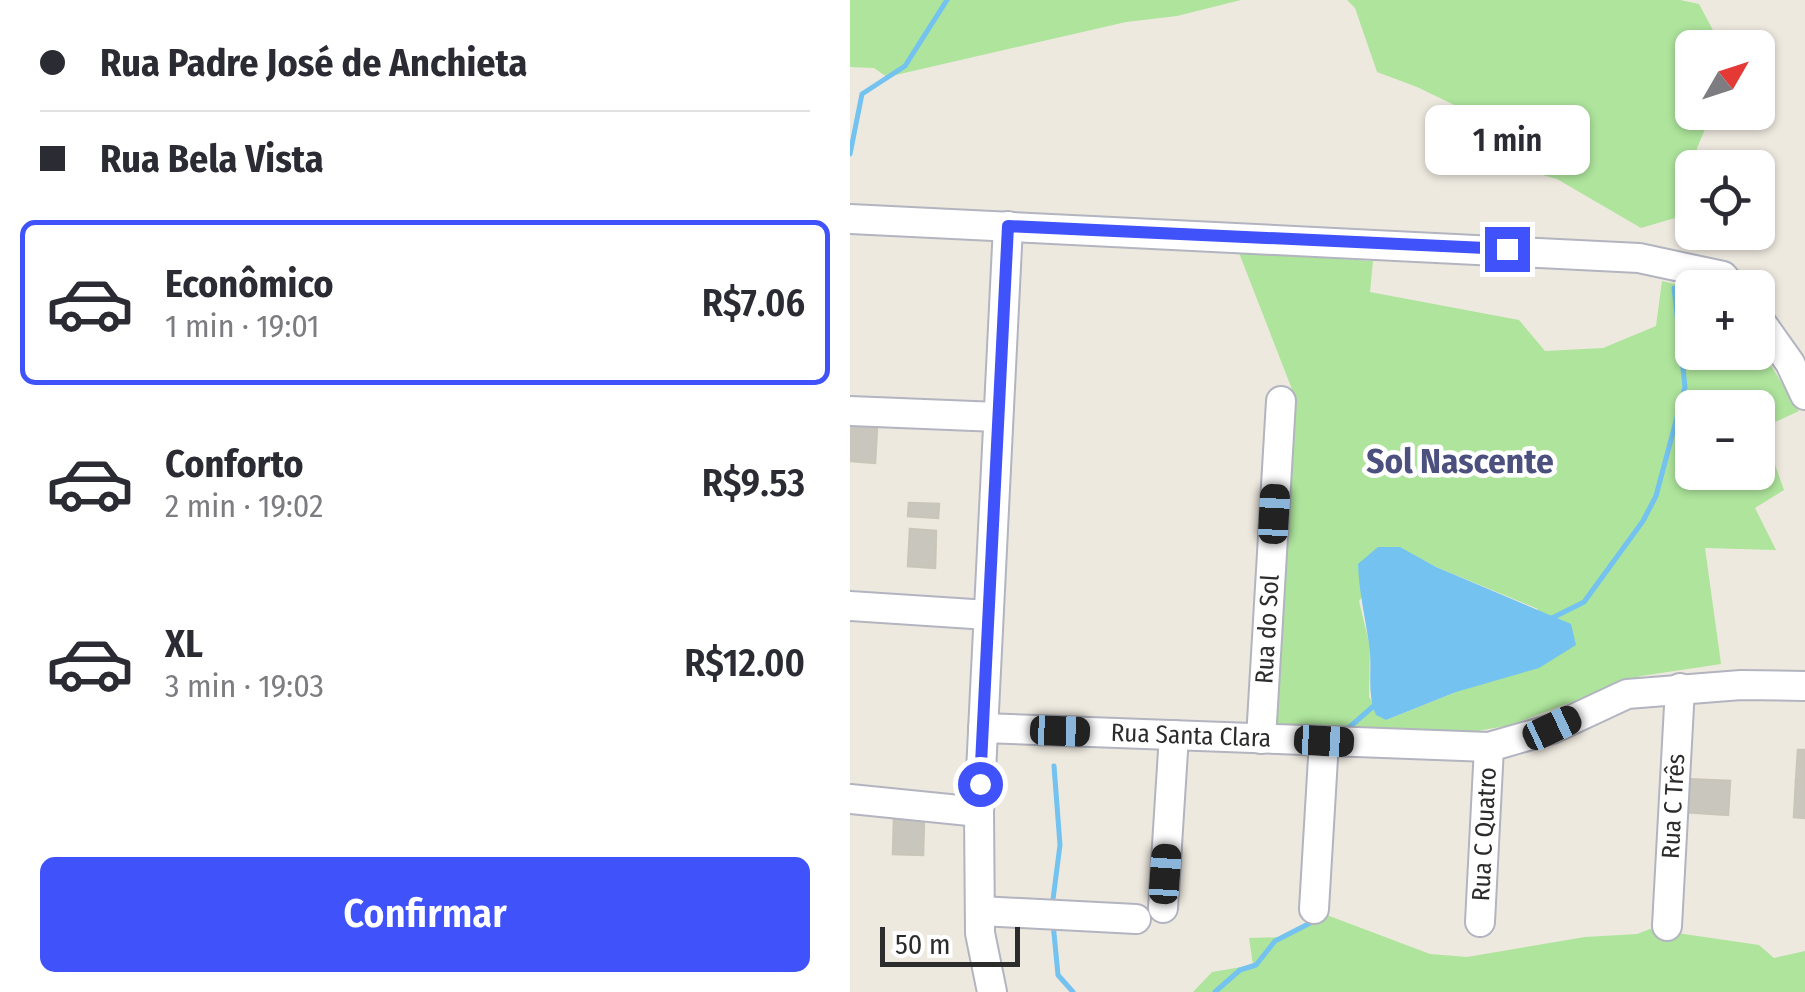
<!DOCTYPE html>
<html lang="pt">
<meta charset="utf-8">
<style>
body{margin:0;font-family:"Fira Sans Condensed",sans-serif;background:#f2f2f3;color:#2b2b33;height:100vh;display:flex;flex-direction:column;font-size:38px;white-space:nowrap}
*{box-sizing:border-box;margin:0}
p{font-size:32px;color:#7c7c81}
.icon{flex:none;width:55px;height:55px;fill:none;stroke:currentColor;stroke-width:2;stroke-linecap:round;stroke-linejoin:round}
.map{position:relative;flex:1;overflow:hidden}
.sheet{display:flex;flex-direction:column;background:#fff;width:850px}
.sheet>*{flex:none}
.top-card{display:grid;align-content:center;height:220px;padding:0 40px;background:#fff}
.needle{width:65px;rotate:51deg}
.fabs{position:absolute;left:825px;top:30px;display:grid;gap:20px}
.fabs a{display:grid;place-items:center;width:100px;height:100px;border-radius:15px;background:#fff;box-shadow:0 2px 8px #0004;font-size:50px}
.scale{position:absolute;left:30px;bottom:25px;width:140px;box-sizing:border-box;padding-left:10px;border:5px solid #2c2c2c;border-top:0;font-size:28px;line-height:35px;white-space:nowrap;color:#2c2c2c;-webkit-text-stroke:8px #fff;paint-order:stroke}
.end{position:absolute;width:45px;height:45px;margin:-22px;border:12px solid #4052f9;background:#fff;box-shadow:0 0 0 5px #fff}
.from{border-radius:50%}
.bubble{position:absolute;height:70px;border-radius:15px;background:#fff;box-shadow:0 2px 8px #0004;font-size:32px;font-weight:600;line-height:70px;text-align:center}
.car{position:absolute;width:30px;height:60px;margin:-30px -15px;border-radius:12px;box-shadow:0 0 8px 2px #0007;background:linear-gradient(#222 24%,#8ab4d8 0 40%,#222 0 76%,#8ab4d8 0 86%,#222 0)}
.top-card b{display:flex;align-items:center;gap:35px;height:95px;font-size:38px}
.top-card b+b{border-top:2px solid #e1e1e2}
.top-card i{width:25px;height:25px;background:#2b2b33}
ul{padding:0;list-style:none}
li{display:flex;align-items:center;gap:30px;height:165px;margin:0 20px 15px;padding:0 20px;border:5px solid transparent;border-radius:15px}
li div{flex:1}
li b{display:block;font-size:38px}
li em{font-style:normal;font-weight:600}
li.active{border-color:#4052f9}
li>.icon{width:90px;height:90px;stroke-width:1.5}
.button{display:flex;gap:20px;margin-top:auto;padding:20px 40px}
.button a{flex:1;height:115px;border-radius:15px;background:#4052f9;color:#fff;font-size:40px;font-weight:600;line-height:115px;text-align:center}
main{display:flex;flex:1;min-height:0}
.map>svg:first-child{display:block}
</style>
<main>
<section class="sheet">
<div class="top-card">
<b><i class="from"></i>Rua Padre José de Anchieta</b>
<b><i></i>Rua Bela Vista</b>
</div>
<ul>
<li class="active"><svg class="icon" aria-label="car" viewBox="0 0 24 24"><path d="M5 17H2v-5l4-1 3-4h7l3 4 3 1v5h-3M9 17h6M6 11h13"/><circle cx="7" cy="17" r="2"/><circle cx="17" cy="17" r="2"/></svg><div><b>Econômico</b><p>1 min · 19:01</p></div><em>R$7.06</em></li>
<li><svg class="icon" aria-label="car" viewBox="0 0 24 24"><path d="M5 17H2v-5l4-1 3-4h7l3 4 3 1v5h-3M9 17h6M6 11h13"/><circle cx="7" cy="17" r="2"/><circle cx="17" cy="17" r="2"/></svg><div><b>Conforto</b><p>2 min · 19:02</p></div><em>R$9.53</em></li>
<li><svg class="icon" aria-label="car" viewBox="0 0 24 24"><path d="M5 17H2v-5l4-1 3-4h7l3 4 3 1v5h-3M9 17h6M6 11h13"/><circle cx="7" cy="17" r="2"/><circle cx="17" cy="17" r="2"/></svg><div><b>XL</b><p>3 min · 19:03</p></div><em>R$12.00</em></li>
</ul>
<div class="button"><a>Confirmar</a></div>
</section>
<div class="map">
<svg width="955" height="992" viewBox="0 0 955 992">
<rect width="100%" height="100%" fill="#eee9df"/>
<g fill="#aee49c" fill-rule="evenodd">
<polygon points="0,0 391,0 327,16 276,22 37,77 24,68 0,67"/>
<polygon points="497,0 830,0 849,4 872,47 842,48 842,112 862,113 847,148 847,167 842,168 842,213 791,228 707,179 675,170 650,127 567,87 527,72 505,8"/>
<path d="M389,253l134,8 -3,31 149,28 26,31 58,-3 53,-22 6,-45 30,7v64h66v-8l41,67 -37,17 22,62 -29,18 21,42 -71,-2 16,116 -80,12 -130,49 -50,9 -187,-10 21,-327zM842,408h66v64h-66zM549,547l37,20 102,42 -82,83 -70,28 -17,-23 1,-50 -11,-46z"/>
<polygon points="474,914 580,954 617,957 735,937 787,934 800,929 909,945 924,958 955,951 955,992 343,992 362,972 403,965 399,938 435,937"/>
</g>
<path fill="#73c2ef" d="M528,547h22l36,20 135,57 5,21 -37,23 -83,24 -70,28 -10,-5c-10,-24 -3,-46 -7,-71 -4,-28 -10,-52 -11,-80z"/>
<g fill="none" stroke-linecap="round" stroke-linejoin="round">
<g stroke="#73c2ef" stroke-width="5">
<polyline points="0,154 12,94 55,66 97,0"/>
<polyline points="702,618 734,602 793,521 806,496 835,387 824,288"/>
<polyline points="496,730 526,704"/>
<polyline points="202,907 210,845 204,766"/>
<polyline points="203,923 208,975 223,992"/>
<polyline points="365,992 390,970 406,965 425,941 468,919"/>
</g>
</g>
<g fill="#c9c7bd" stroke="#c9c5b8" stroke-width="2.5">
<polygon points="0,426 27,428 25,463 0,461"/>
<polygon points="59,503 89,504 88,518 58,516"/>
<polygon points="60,529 86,531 85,568 58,566"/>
<polygon points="948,750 955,750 955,781 946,781"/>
<polygon points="835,779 880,781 878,815 834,812"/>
<polygon points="946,781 955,781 955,818 944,817"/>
<polygon points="44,819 74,820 73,855 43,854"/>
</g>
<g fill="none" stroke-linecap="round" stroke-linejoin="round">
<g stroke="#b2b4c0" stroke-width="32">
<g id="minor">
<polyline points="0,219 789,258 873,276 883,288"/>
<polyline points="908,318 940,363 955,395"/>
<polyline points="0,411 148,417"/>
<polyline points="0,606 138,615"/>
<path id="s1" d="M133,728l506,19 63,-18 75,-35 114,-9 64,1"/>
<path id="s2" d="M411,739l20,-338"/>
<polyline points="0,799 129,812"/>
<polyline points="313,908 324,735"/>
<polyline points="464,909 474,741"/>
<polyline points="130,911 286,919"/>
<path id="s3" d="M630,922l9,-175"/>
<path id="s4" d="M817,926l13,-238"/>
<polyline points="142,992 130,933 129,812 158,226"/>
</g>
</g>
<use href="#minor" stroke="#fff" stroke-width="28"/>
</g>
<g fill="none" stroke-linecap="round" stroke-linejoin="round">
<polyline stroke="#4052f9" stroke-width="12" points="130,784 158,226 657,249"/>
</g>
<g text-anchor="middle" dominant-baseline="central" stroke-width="9" stroke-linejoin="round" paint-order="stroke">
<g font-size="25" fill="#2c2c2c" stroke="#fff">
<text stroke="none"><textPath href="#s2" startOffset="110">Rua do Sol</textPath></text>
<text stroke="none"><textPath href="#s1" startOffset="208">Rua Santa Clara</textPath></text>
<text stroke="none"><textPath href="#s4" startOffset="120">Rua C Três</textPath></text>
<text stroke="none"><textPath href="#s3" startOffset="88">Rua C Quatro</textPath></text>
</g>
<g font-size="35" font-weight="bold" fill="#4c507e" stroke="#fff">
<text x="610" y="461">Sol Nascente</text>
</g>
</g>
</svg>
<div class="fabs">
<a><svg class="needle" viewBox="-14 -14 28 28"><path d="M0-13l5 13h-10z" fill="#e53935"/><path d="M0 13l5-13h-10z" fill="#7c7c81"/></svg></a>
<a><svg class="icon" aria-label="locate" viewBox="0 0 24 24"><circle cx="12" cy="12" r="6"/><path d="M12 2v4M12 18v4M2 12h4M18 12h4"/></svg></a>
<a>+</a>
<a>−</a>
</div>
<div class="scale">50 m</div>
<i class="end from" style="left:130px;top:784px"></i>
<i class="end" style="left:657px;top:249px"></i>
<div class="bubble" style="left:575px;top:105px;width:165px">1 min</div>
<i class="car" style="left:424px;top:514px;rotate:3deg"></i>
<i class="car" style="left:702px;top:728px;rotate:65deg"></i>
<i class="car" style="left:210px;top:731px;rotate:92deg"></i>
<i class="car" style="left:474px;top:741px;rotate:93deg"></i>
<i class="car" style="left:315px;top:874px;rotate:4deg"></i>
</div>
</main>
